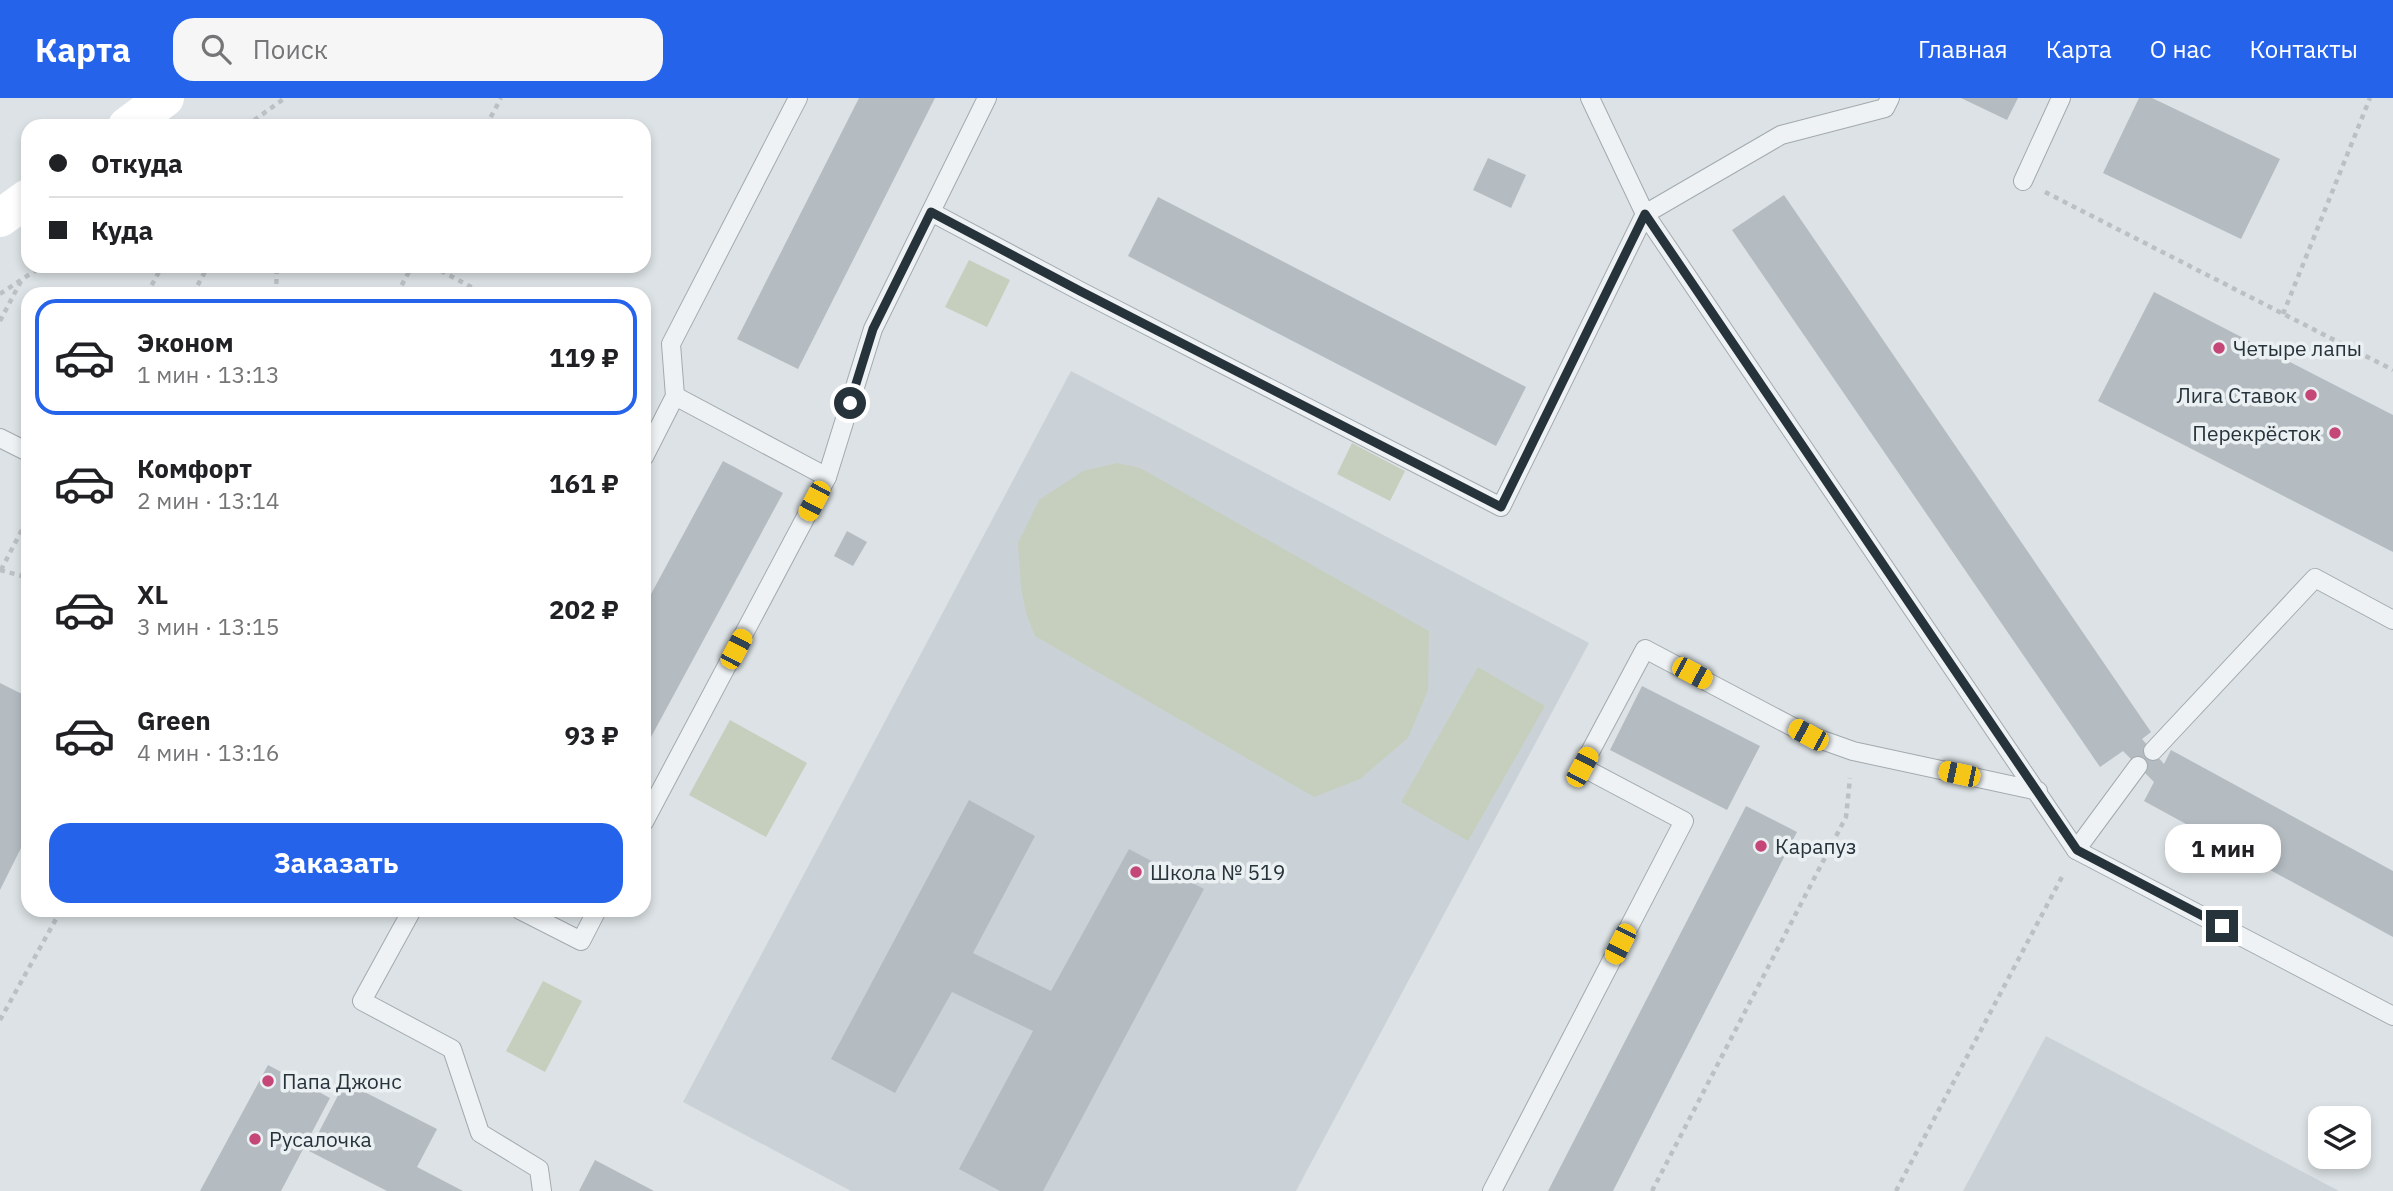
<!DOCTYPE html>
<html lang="ru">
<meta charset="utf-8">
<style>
body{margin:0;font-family:"IBM Plex Sans",sans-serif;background:#f6f6f6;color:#202124;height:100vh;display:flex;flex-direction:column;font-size:26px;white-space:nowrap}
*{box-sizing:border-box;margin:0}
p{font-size:23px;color:#757577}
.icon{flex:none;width:38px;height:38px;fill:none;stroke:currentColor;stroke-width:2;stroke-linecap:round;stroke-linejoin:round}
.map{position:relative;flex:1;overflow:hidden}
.side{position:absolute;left:21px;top:189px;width:630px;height:630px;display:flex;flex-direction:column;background:#fff;border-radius:21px;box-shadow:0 4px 10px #0003}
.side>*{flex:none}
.banner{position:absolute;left:21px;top:21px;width:630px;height:154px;border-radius:21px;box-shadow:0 4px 10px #0003;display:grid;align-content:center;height:154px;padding:0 28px;background:#fff}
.controls{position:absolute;left:2308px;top:1008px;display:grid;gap:14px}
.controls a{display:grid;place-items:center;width:63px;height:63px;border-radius:14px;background:#fff;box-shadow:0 4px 10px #0003;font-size:35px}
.end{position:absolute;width:32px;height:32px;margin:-16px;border:9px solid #27333b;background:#fff;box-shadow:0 0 0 4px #fff}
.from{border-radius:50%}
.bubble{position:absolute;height:49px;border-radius:21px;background:#fff;box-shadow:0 4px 10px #0003;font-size:23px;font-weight:800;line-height:49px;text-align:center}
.car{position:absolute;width:21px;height:42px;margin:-21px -10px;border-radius:9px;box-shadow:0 0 5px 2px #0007;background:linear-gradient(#f5c518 24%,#345 0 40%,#f5c518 0 76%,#345 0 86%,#f5c518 0)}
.banner b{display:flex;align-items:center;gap:24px;height:66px;font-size:26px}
.banner b+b{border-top:2px solid #e0e0e0}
.banner i{width:18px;height:18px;background:#202124}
ul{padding:12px 0 0;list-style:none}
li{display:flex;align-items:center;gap:21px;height:116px;margin:0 14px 10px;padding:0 14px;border:4px solid transparent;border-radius:21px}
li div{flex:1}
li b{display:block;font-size:26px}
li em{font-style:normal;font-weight:800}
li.current{border-color:#2563eb}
li>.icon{width:63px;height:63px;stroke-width:1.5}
.action{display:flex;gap:14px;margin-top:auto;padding:14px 28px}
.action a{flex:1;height:80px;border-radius:21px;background:#2563eb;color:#fff;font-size:28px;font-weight:800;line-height:80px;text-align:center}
header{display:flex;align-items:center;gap:42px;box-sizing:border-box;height:98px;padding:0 35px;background:#2563eb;color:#fff}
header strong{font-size:33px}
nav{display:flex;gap:38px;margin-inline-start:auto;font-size:24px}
.search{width:490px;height:63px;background:#f6f6f6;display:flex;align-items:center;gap:18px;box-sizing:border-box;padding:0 24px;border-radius:21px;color:#757577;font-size:26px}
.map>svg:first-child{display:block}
</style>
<header>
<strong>Карта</strong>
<div class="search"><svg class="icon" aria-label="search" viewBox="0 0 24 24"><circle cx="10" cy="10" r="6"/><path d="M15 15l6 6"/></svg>Поиск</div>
<nav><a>Главная</a><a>Карта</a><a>О нас</a><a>Контакты</a></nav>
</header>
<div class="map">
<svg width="2393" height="1093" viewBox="0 0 2393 1093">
<rect width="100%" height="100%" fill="#dce2e5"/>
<g fill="#cad2d7">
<polygon points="1071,273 1589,545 1296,1093 851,1093 683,1004"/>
<polygon points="2046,938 2339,1093 1963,1093"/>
</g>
<g fill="#c6cfbe">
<polygon points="969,162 1010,182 987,229 945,209"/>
<polygon points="1352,345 1405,373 1390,403 1337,376"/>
<polygon points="1117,365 1140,370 1429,533 1428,592 1408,640 1360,681 1314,699 1035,538 1026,515 1021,490 1018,445 1039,402 1083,373"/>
<polygon points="1478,569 1545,608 1468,743 1401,704"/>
<polygon points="730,622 807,665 766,739 689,697"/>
<polygon points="543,883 582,903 545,974 506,953"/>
</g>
<g fill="#b4bcc2">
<polygon points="859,0 935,0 798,271 737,241"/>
<polygon points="1961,0 2018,0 2007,22"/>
<polygon points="2139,0 2152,0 2280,61 2241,141 2103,75"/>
<polygon points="1488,60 1526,77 1511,110 1473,92"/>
<polygon points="1784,97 2151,634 2142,641 2164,666 2171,652 2393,773 2393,839 2144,703 2154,684 2123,653 2100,669 1732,132"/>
<polygon points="1158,99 1526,289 1496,348 1128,158"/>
<polygon points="2154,194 2393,317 2393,454 2098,303"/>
<polygon points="723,363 783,395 644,652 644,509"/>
<polygon points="847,433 867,444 853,468 834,458"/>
<polygon points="0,585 28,599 28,736 0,792"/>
<polygon points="1642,588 1760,648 1727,712 1610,652"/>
<polygon points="969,702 1035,738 973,855 1051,893 1129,751 1204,791 1043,1093 1000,1093 959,1071 1033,933 952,894 895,995 831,961"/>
<polygon points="1746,708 1797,734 1613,1093 1548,1093"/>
<polygon points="268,967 330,1000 281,1093 200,1093"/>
<polygon points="345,984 437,1031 417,1069 463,1093 387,1093 309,1053"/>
<polygon points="595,1062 654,1093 579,1093"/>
</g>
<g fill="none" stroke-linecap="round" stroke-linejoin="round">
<g stroke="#a2aaaf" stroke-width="20">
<g id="service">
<polyline points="1590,0 1645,116 2076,752 2393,918"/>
<polyline points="2023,83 2061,0"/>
<polyline points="931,114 1080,193 1501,409 1645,116 1781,37 1885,10 1890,0"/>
<polyline points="0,340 28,354"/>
<polyline points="644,359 675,298 671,246 798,0"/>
<polyline points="827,379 873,231 987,0"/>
<polyline points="2153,653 2315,480 2393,522"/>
<polyline points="644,724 827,379 675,298"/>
<polyline points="2076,752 2138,668"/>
<polyline points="412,812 362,903 452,951 480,1035 539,1071 542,1093"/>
<polyline points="520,812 581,843 597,812"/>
<polyline points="1492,1093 1684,723 1582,669 1645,551 1808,637 1853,653 2038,693"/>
</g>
</g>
<g stroke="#bac0c4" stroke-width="4.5" stroke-dasharray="5 5" stroke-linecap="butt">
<polyline points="246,28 285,0"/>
<polyline points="486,28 501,0"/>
<polyline points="2045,94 2393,272"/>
<polyline points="432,168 484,196"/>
<polyline points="0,196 42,168"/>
<polyline points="147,196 162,168"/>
<polyline points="193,196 208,168"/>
<polyline points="276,196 277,168"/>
<polyline points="397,196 412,168"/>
<polyline points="2283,216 2370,0"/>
<polyline points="0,223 21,183"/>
<polyline points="0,472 22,478 28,482"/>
<polyline points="1,472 28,420"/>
<polyline points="0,922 61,812"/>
<polyline points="1652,1093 1846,719 1850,680"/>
<polyline points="1896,1093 2064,775"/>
</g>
<use href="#service" stroke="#eef2f4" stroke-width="18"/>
<g stroke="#fff" stroke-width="38">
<polyline points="127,28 165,0"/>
<polyline points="0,120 28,100"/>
</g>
</g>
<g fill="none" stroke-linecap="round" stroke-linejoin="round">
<polyline stroke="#27333b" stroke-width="9" points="850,305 873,231 931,114 1080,193 1501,409 1645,116 2077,752 2222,828"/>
</g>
<g fill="#c54777" stroke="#ebf0f3" stroke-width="2.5">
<circle cx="2219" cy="250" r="7"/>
<circle cx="2311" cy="297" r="7"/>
<circle cx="2335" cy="335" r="7"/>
<circle cx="1761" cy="748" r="7"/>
<circle cx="1136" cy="774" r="7"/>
<circle cx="268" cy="983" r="7"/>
<circle cx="255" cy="1041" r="7"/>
</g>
<g text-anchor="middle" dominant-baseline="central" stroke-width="7" stroke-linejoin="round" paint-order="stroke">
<g font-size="21" fill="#27333b" stroke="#ebf0f3" text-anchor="start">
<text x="2233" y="250">Четыре лапы</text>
<text x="2297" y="297" text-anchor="end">Лига Ставок</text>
<text x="2321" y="335" text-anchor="end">Перекрёсток</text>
<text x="1775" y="748">Карапуз</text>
<text x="1150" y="774">Школа № 519</text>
<text x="282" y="983">Папа Джонс</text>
<text x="269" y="1041">Русалочка</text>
</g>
</g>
</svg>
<div class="controls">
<a><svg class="icon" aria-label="layers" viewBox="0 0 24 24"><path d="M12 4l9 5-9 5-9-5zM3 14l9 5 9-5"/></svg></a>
</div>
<i class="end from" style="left:850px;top:305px"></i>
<i class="end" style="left:2222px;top:828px"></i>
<div class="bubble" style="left:2165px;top:726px;width:116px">1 мин</div>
<i class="car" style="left:814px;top:403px;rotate:208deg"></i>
<i class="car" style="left:736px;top:551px;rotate:28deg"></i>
<i class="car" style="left:1692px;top:575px;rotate:118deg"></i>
<i class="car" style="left:1808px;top:637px;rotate:298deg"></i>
<i class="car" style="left:1582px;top:669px;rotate:28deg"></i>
<i class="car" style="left:1959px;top:676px;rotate:282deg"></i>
<i class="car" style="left:1620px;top:846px;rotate:207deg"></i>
<div class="banner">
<b><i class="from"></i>Откуда</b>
<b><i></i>Куда</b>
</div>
<section class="side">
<ul>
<li class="current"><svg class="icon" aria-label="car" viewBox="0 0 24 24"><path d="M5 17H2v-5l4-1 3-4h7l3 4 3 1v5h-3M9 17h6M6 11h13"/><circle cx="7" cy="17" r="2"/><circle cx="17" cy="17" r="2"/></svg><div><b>Эконом</b><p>1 мин · 13:13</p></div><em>119 ₽</em></li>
<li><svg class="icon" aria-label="car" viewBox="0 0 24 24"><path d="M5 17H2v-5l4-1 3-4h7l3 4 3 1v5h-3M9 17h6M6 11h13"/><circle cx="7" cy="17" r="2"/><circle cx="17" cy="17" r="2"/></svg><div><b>Комфорт</b><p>2 мин · 13:14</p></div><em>161 ₽</em></li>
<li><svg class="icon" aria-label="car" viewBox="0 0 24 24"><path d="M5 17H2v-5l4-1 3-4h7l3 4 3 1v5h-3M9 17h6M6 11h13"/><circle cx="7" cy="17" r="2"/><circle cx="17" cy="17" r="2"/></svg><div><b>XL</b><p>3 мин · 13:15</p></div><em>202 ₽</em></li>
<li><svg class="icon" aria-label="car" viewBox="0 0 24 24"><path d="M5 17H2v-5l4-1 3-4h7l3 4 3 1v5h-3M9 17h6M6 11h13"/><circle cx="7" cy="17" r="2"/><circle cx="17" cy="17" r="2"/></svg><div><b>Green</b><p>4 мин · 13:16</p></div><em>93 ₽</em></li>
</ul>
<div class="action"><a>Заказать</a></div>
</section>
</div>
